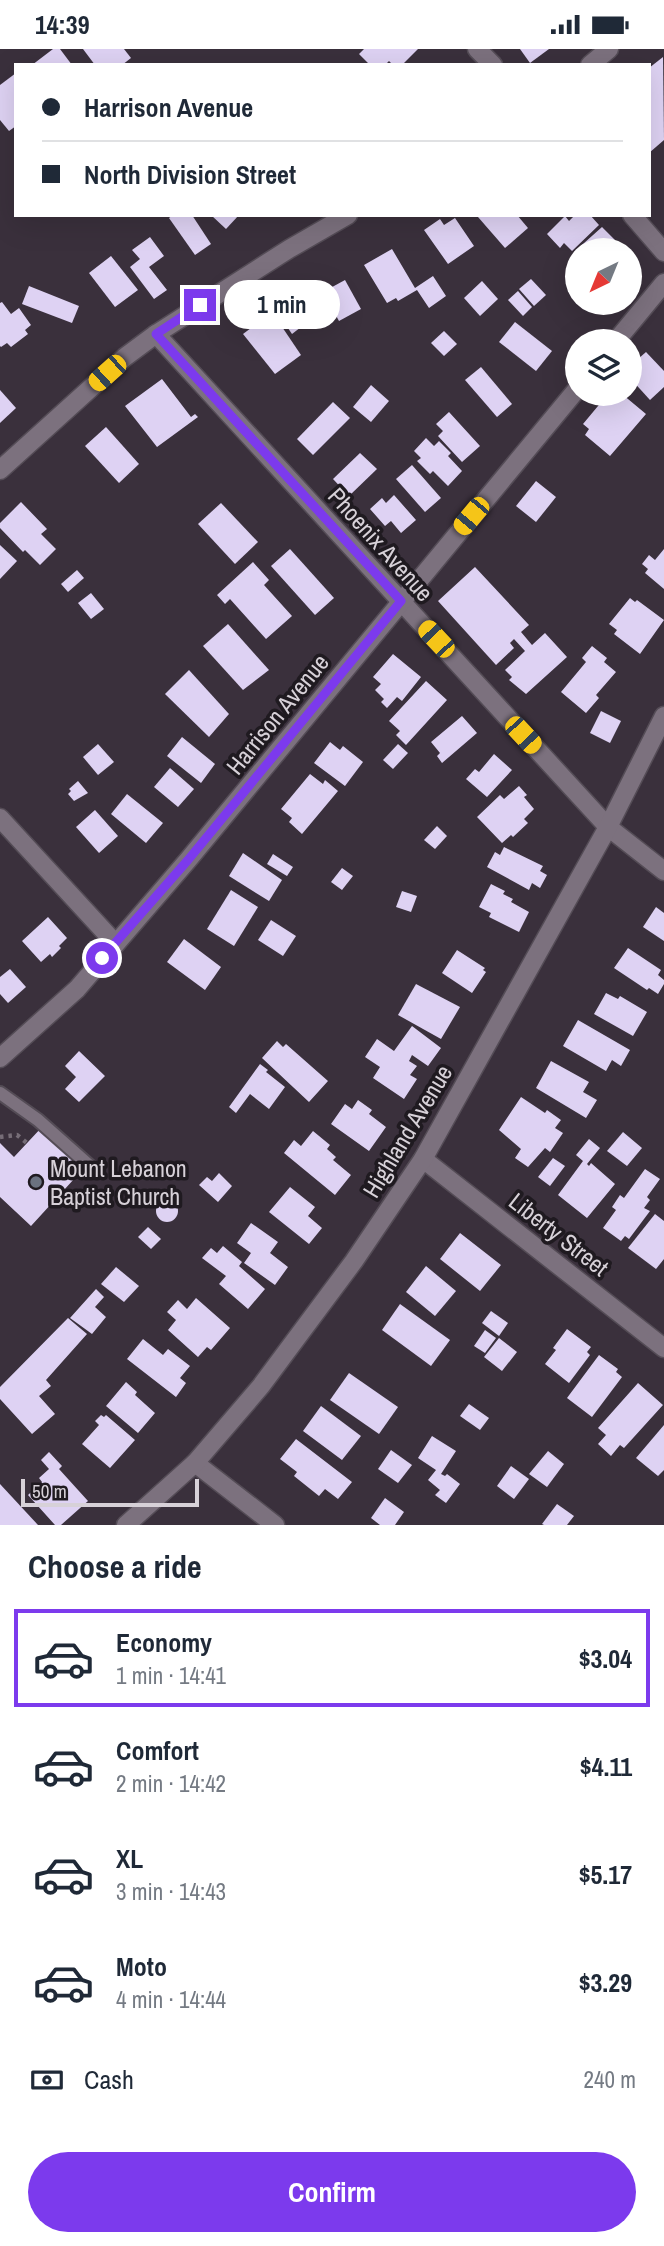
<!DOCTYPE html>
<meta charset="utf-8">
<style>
body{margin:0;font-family:"Archivo Narrow",sans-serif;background:#f6f6f7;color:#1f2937;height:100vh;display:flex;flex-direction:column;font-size:26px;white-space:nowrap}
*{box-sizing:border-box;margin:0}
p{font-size:23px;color:#747a83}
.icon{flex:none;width:38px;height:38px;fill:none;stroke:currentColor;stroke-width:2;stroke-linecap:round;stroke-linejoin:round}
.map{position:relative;height:1476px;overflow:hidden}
.details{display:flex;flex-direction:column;background:#fff;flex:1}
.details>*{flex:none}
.banner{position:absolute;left:14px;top:14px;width:637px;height:154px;border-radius:0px;box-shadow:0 7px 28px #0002;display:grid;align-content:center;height:154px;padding:0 28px;background:#fff}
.needle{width:46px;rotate:223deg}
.fabs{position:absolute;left:565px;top:189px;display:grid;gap:14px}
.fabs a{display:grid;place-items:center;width:77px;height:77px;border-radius:50%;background:#fff;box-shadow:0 7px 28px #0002;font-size:35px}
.scale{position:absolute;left:21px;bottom:18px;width:178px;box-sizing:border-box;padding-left:7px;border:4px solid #d7d1d8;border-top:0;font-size:19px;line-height:24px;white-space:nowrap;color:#d7d1d8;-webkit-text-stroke:5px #1f1a20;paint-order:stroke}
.end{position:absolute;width:32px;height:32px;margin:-16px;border:9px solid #7c3aed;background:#fff;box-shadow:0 0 0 4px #fff}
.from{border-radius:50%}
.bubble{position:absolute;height:49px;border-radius:24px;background:#fff;box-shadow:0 7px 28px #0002;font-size:23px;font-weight:700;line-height:49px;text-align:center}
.car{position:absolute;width:21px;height:42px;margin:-21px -10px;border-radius:9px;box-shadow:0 0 5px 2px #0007;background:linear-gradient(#f5c518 24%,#345 0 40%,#f5c518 0 76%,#345 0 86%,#f5c518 0)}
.banner b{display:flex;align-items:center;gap:24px;height:66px;font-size:26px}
.banner b+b{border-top:2px solid #e0e1e3}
.banner i{width:18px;height:18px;background:#1f2937}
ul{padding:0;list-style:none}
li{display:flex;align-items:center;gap:21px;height:98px;margin:0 14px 10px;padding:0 14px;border:4px solid transparent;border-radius:0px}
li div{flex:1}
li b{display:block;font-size:26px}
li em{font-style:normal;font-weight:700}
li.active{border-color:#7c3aed}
li>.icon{width:63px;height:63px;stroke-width:1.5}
h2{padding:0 28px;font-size:32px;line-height:84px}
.pay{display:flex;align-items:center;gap:18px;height:77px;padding:0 28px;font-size:26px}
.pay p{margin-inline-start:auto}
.action{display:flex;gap:14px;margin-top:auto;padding:14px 28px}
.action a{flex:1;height:80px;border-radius:42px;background:#7c3aed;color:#fff;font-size:28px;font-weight:700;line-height:80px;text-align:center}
.status{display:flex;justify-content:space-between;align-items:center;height:49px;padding:0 35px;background:#fff;direction:ltr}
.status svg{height:19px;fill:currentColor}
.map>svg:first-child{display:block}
</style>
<div class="status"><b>14:39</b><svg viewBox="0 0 49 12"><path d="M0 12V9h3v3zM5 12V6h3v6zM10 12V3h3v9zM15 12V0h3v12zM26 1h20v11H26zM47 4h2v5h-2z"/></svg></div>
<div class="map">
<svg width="664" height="1476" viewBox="0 0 664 1476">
<rect width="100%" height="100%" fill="#3a303c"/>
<g fill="#ded2f3">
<polygon points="53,0 60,0 72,16 32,16"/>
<polygon points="83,0 124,0 131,9 122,16 95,16"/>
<polygon points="364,0 418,0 402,16 393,16 389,12 385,16 370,16 359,5"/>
<polygon points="520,0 549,0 530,14"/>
<polygon points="663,8 664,91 649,104 649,19"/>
<polygon points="16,24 16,77 9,82 0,71 0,36"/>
<polygon points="173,166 192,166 211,195 195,206 169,169"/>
<polygon points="211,166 239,166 226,180"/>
<polygon points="480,166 517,166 528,179 505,199 478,168"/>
<polygon points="575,166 590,166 599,176 572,202 564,194 560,199 547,185 565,167 569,172"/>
<polygon points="455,169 474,197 448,215 424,181 440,170 444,176"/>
<polygon points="602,178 615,191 612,194 618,201 578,201 578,206 574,203"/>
<polygon points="150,188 164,207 149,218 167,241 154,250 130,218 140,210 132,201"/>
<polygon points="392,200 415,239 433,227 446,247 429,259 417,241 398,252 396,249 387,254 364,216"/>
<polygon points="111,207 138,241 115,258 89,224"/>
<polygon points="531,230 546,246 534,257 519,240"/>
<polygon points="345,231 361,260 339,272 323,243"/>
<polygon points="482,232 498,250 480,267 464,249"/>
<polygon points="296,235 318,265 292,285 271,254"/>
<polygon points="29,237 79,257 72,274 22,255"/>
<polygon points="518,242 532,258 523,267 508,251"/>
<polygon points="2,253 11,265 19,259 31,276 25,281 28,285 11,298 7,294 1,298 0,297 0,254"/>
<polygon points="272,263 301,306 275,325 243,285"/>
<polygon points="515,273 552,302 536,322 499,293"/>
<polygon points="444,282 457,295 444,307 431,294"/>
<polygon points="646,303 664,322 664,338 650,351 630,329 630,317"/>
<polygon points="481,318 512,355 497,368 465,331"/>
<polygon points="162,330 191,368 195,365 198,368 157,398 125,357"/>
<polygon points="371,336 389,352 371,373 353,358"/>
<polygon points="0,341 16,359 0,374"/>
<polygon points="608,345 622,345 646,365 610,407 585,386 589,380 583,375"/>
<polygon points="333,353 350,369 313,406 297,390"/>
<polygon points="449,363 480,397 462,413 438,387 443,382 436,375"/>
<polygon points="106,378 139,415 119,434 85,397"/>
<polygon points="426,389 434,397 439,392 451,404 448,407 462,422 448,437 433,422 430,425 417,412 421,409 414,402"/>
<polygon points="360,404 377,420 349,447 333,430"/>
<polygon points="412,416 441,449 425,463 396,430"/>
<polygon points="536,432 556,448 536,473 516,457"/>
<polygon points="394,446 416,471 401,484 391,472 385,477 370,460 382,449 386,454"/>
<polygon points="21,453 47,480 41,485 56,500 40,516 25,501 23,503 0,479 0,474"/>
<polygon points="221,454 258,493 235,515 198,475"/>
<polygon points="0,496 17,512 0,530"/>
<polygon points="290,500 334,549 315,566 271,517"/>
<polygon points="664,500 664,540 645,524 648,520 642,515 649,506 655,511"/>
<polygon points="253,513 269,531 264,536 292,567 266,590 230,550 225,555 217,546"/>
<polygon points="475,518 529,576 521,583 532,596 545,584 567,608 526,645 509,631 512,628 505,621 525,602 514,590 510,594 514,599 496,616 438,552"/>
<polygon points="77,521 84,529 68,543 61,535"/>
<polygon points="91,544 104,560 91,570 78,554"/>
<polygon points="630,549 635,553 637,551 664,571 640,605 614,585 617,581 609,575"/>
<polygon points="228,575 269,621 243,641 203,597"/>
<polygon points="592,597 607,609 604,613 616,623 596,646 599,649 586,664 561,643 586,613 582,609"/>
<polygon points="393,605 421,628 402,652 397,648 387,659 381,653 384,650 375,641 381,635 373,628"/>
<polygon points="189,621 229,665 209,688 165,645"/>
<polygon points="426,632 447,651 406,696 396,686 400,682 389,672"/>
<polygon points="601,662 621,672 610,694 590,684"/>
<polygon points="462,667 477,684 442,714 437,707 440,704 431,693"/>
<polygon points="182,688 215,715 201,734 167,707"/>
<polygon points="330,693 340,701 343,697 363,713 345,737 314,714"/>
<polygon points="98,695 114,713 98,726 83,708"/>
<polygon points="398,695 408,704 393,720 383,711"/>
<polygon points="494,705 512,721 487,748 466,730 475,720 479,723"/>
<polygon points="170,719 194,740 178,758 154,738"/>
<polygon points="310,725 323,735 325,731 338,742 302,785 289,773 292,769 281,760"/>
<polygon points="78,732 88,744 74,752 68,745 71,742 69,740"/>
<polygon points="519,737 527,746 524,748 534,760 524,770 528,774 513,788 511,786 502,794 477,768 500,746 504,750"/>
<polygon points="127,745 163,774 146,794 111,765"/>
<polygon points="95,761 118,787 99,804 76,778"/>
<polygon points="437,777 447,787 435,800 424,791"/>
<polygon points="504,798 543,817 540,822 547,826 540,839 532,834 529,841 487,818 495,803 500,806"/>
<polygon points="243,804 282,831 269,852 229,827"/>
<polygon points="273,805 293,818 287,827 267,815"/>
<polygon points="342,819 353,827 342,841 331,833"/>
<polygon points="491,835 505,842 503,845 513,850 511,853 529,863 519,883 489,868 491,864 479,858"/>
<polygon points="231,841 258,858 234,897 207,880"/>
<polygon points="402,842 417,847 411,863 396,858"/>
<polygon points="656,858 664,864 664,892 643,878"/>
<polygon points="48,868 67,889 59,897 61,899 52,908 50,905 41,913 22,892"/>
<polygon points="271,871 296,887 283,907 258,891"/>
<polygon points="184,890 221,918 205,941 167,913"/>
<polygon points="628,899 661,921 658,926 664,931 664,935 658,945 649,939 647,941 614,919"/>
<polygon points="457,901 485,919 483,921 486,923 472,944 442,924"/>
<polygon points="10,920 26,938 8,954 0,945 0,928"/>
<polygon points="416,935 460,958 441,990 398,966"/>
<polygon points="606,944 618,950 620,947 647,963 633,987 594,965"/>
<polygon points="578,971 630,1001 621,1017 612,1011 606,1022 563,997"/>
<polygon points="412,977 441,999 428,1017 412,1006 409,1012 417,1017 410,1026 417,1030 404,1050 373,1029 380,1018 365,1008 377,990 394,1002"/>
<polygon points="277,992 283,998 286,995 328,1032 309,1053 262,1009"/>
<polygon points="79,1002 105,1027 79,1053 65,1040 76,1028 65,1017"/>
<polygon points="551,1012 589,1033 583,1043 597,1051 586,1069 536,1039"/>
<polygon points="260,1015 268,1021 266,1023 285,1038 269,1060 250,1045 236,1064 229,1058"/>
<polygon points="521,1048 545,1064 547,1061 561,1071 555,1079 563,1084 550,1103 545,1099 528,1118 515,1109 521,1100 499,1081"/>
<polygon points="358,1051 372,1061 369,1065 386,1078 369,1102 331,1075 345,1055 352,1060"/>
<polygon points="42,1078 85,1118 31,1177 0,1148 0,1094 14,1108"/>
<polygon points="313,1082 330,1096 327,1100 336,1108 333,1111 351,1126 335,1146 284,1104 294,1091 301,1097"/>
<polygon points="623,1083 642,1099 627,1117 607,1102"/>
<polygon points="589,1090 600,1099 587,1115 589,1117 591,1114 615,1135 587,1169 558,1146 583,1112 576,1106"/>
<polygon points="553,1109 565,1117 550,1137 538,1128"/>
<polygon points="645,1120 660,1130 647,1148 650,1151 644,1159 650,1162 629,1190 625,1187 621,1192 603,1179 616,1161 612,1158 620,1146 624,1149"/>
<polygon points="219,1124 232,1137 218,1153 199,1136 207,1128 212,1132"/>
<polygon points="290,1138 315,1158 308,1167 322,1179 309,1195 269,1163"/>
<circle cx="167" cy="1162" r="11"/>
<polygon points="655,1165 664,1172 664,1210 656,1220 628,1199"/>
<polygon points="251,1174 278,1193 270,1204 288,1218 275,1236 244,1214 251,1204 237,1194"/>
<polygon points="148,1178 161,1190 151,1200 138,1188"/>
<polygon points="460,1184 501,1216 480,1242 440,1210"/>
<polygon points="223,1197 242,1213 239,1217 265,1240 248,1260 219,1235 226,1227 202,1209 211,1199 217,1204"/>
<polygon points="426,1217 456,1242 435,1267 406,1243"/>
<polygon points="116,1218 139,1237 124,1253 101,1235"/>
<polygon points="96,1240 104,1248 95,1258 106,1268 92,1285 70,1269"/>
<polygon points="196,1249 230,1279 211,1301 207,1298 198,1308 168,1281 176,1271 167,1263 178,1251 187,1260"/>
<polygon points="400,1255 450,1291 431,1317 382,1281"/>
<polygon points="491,1262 508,1274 499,1287 482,1274"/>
<polygon points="68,1269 87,1285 46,1331 51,1337 39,1347 55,1365 32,1385 0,1350 0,1338"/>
<polygon points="567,1280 591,1298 587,1303 590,1306 569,1334 545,1315 556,1301 553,1299"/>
<polygon points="485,1281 496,1289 485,1304 474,1297"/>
<polygon points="499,1289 517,1303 502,1322 484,1308"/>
<polygon points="143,1290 163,1306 168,1300 190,1317 180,1329 186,1334 176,1348 127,1310"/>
<polygon points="599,1306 618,1320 616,1323 622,1328 592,1368 567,1349"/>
<polygon points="349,1324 398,1358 379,1385 330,1351"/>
<polygon points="126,1333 137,1343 135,1346 155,1364 138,1384 106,1357"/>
<polygon points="638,1334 663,1356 624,1399 620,1396 611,1407 598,1395 606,1386 598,1379"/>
<polygon points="469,1355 489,1369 480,1381 460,1367"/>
<polygon points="321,1357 361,1387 342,1411 303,1382"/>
<polygon points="101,1366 104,1368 106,1366 135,1391 110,1419 82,1395 99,1376 95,1372"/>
<polygon points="664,1376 664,1421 658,1427 636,1409"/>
<polygon points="432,1387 456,1402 441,1425 445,1427 447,1425 460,1435 446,1454 435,1446 440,1441 428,1431 436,1421 418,1409"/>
<polygon points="296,1390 352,1433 338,1450 325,1440 319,1447 294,1427 297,1423 280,1410"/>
<polygon points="391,1401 412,1416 398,1434 378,1420"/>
<polygon points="548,1402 564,1415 547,1438 529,1425"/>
<polygon points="49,1403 62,1417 59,1420 88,1452 61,1476 55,1476 28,1446 42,1433 39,1429 49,1420 41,1411"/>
<polygon points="511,1417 529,1430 514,1450 497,1437"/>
<polygon points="0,1435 38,1476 0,1476"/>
<polygon points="385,1449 404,1463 395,1476 380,1476 371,1469"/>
<polygon points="557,1455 574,1467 567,1476 544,1476 542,1475"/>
</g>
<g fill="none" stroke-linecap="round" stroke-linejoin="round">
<g stroke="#544c56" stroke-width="16">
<polyline id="service" points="0,1044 38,1071 91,1118"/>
</g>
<g stroke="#544c56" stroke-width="21">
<g id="minor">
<polyline points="477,0 493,16"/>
<polyline points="632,166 664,203"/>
<polyline points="156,285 608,778 664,822"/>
<polyline points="616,292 664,234"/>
<polyline points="0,769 115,894"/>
<polyline points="0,1009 77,940 188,811 578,339"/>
<polyline points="423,1110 664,1299"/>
<polyline points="195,1414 275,1476"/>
</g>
</g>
<g stroke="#544c56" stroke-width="21">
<g id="tertiary">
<polyline points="590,16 609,0"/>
<polyline points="0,421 125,308 156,285 289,200 348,166"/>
<polyline points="126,1476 195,1414 261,1337 354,1212 423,1110 608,778 664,667"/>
</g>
</g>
<polyline stroke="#766d77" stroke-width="4.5" stroke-dasharray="3.5 5" stroke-linecap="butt" points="0,1088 17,1086 27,1094"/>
<use href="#service" stroke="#7c717e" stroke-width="12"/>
<use href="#minor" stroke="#7c717e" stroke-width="18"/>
<use href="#tertiary" stroke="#7c717e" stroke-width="18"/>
</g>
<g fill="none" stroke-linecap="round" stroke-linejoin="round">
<polyline stroke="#7c3aed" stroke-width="9" points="102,909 188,811 401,552 156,285 200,256"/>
</g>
<circle fill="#6b7280" stroke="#1f1a20" stroke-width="2.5" cx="36" cy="1133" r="7"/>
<g text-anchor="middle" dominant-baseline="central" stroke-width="7" stroke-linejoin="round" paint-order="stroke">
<g font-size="24" fill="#d7d1d8" stroke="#1f1a20">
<text transform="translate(381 495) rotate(48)">Phoenix Avenue</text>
<text transform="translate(277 665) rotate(-51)">Harrison Avenue</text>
<text transform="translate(407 1082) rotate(-59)">Highland Avenue</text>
<text transform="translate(559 1185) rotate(38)">Liberty Street</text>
</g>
<g font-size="24" fill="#d7d1d8" stroke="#1f1a20" text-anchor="start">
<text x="50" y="1119">Mount Lebanon<tspan x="50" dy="28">Baptist Church</tspan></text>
</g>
</g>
</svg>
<div class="fabs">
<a><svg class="needle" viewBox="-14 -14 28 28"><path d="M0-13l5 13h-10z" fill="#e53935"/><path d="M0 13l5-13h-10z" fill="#747a83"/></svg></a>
<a><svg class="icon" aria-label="layers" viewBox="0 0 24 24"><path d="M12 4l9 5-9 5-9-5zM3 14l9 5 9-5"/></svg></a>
</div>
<div class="scale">50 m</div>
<i class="end from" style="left:102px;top:909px"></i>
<i class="end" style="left:200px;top:256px"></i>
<div class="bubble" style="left:224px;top:231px;width:116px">1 min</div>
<i class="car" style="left:107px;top:324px;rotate:228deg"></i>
<i class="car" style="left:471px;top:467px;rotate:220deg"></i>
<i class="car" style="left:436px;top:590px;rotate:317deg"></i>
<i class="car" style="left:523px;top:686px;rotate:137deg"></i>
<div class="banner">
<b><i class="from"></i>Harrison Avenue</b>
<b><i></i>North Division Street</b>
</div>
</div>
<section class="details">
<h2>Choose a ride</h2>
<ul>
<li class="active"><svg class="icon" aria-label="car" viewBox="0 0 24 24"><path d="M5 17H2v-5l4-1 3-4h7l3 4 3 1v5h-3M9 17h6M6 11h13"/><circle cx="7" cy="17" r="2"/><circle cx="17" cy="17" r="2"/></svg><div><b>Economy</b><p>1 min · 14:41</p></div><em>$3.04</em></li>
<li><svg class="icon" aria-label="car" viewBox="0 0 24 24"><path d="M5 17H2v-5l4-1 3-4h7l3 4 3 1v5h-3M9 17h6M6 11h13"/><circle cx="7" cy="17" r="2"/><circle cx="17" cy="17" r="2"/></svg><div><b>Comfort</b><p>2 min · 14:42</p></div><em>$4.11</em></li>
<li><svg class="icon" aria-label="car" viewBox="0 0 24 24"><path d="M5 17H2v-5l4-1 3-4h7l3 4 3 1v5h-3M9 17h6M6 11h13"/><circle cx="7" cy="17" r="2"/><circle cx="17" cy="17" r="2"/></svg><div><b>XL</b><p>3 min · 14:43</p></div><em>$5.17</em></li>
<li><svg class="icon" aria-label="car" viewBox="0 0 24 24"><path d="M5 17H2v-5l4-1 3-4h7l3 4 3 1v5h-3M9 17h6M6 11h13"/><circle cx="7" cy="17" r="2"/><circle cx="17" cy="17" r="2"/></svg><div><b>Moto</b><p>4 min · 14:44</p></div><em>$3.29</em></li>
</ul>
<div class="pay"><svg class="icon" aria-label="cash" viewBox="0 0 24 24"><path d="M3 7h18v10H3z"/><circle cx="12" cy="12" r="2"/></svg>Cash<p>240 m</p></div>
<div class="action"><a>Confirm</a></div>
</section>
